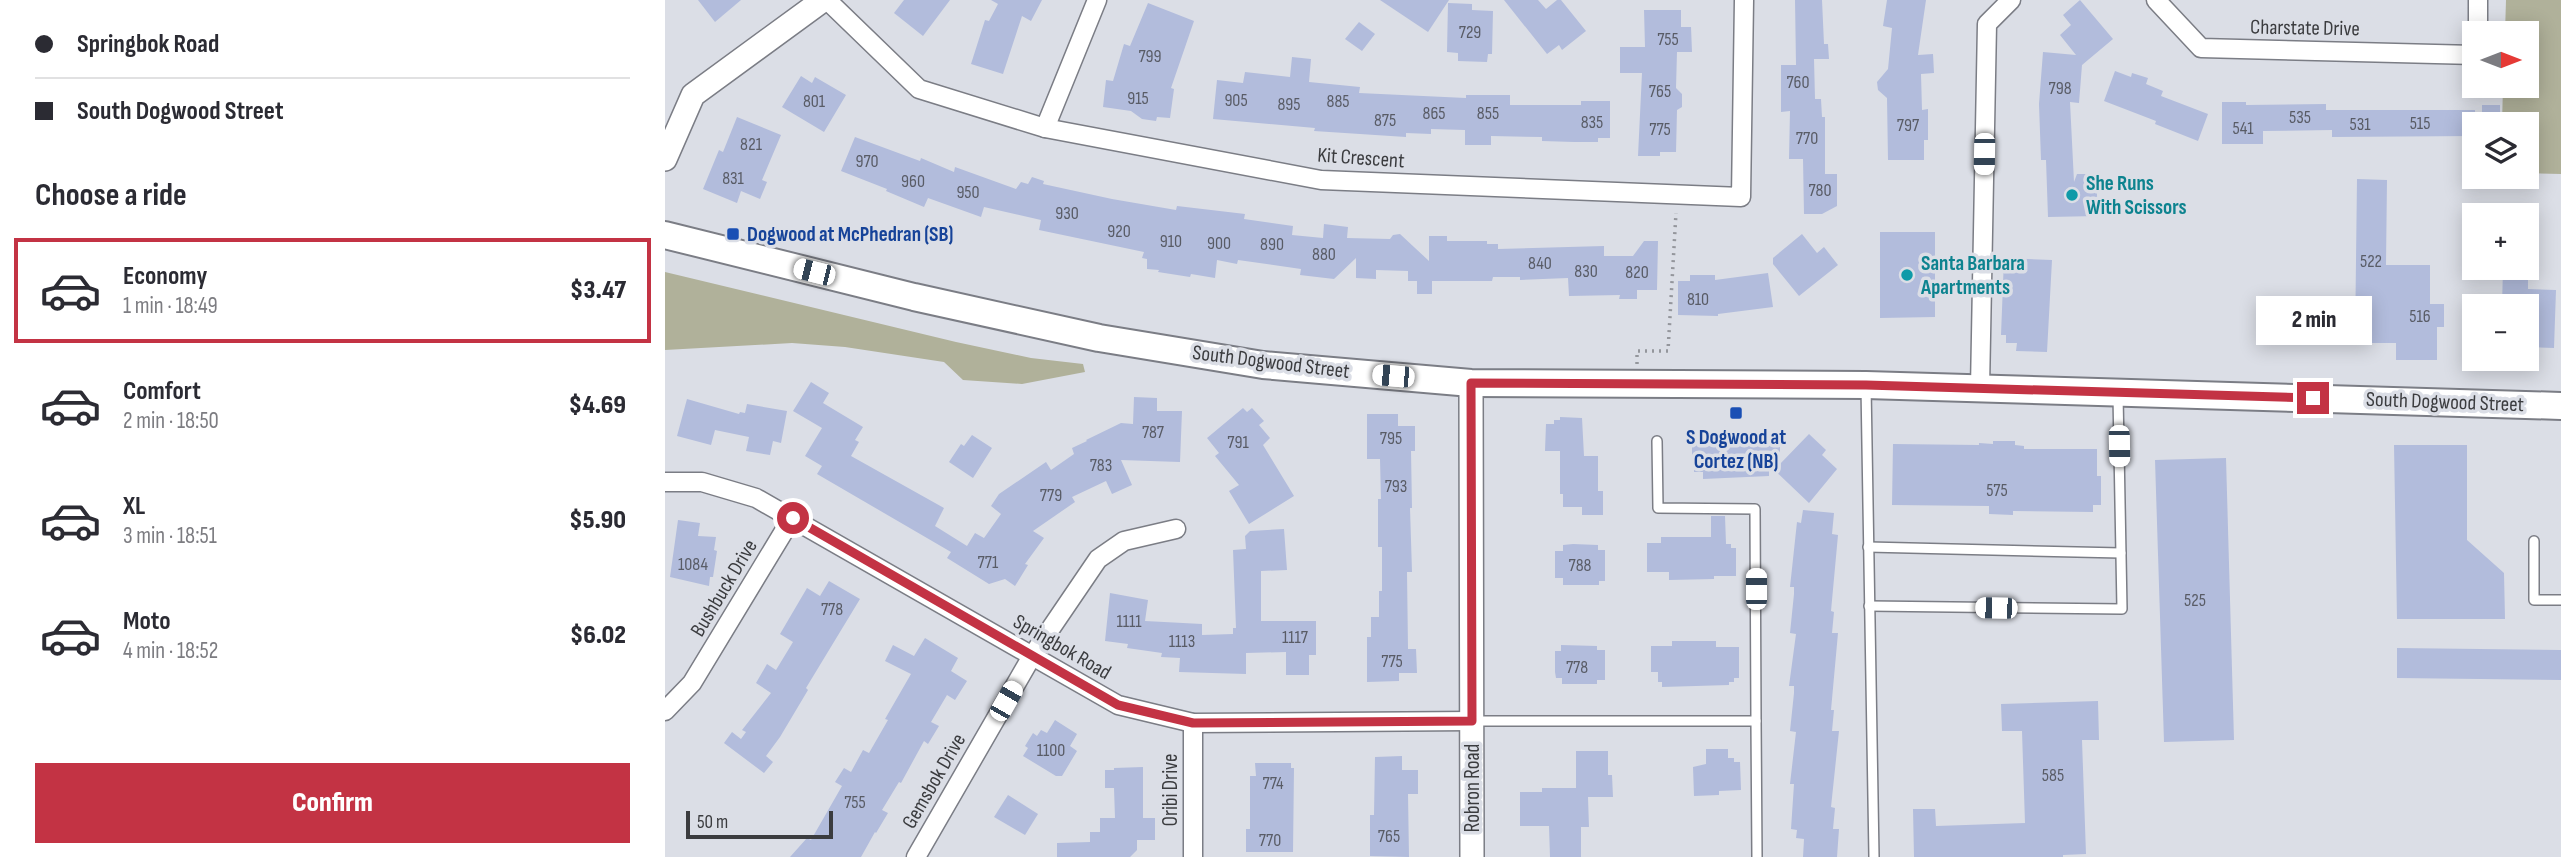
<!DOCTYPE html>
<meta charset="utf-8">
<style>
body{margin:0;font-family:"Sofia Sans Condensed",sans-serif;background:#f2f2f3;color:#2b2b33;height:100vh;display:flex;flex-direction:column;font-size:26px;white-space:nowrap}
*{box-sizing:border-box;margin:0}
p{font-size:23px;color:#7c7c81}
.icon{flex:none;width:38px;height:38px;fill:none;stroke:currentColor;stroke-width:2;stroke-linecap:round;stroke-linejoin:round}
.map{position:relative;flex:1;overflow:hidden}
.sheet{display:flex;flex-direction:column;background:#fff;width:665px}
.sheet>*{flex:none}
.banner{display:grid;align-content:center;height:154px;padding:0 35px;background:#fff}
.needle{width:46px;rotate:90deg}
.tools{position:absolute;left:1797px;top:21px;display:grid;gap:14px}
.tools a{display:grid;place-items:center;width:77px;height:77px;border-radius:0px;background:#fff;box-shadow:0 4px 18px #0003;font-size:35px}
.scale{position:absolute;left:21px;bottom:18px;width:147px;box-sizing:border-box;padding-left:7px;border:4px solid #3b3c3f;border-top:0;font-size:19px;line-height:24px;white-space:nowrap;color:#3b3c3f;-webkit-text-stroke:5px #dbdee6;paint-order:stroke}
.end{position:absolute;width:32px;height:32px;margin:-16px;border:9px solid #c33344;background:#fff;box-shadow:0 0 0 4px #fff}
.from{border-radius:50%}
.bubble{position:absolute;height:49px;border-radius:0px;background:#fff;box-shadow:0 4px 18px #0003;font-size:23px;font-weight:800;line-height:49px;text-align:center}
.car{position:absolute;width:21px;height:42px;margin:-21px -10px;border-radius:9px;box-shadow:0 0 5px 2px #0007;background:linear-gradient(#fff 24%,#345 0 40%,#fff 0 76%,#345 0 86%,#fff 0)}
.banner b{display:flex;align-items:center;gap:24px;height:66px;font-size:26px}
.banner b+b{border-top:2px solid #e1e1e2}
.banner i{width:18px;height:18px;background:#2b2b33}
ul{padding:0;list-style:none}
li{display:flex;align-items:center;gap:21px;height:105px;margin:0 14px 10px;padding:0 21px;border:4px solid transparent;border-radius:0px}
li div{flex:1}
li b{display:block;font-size:26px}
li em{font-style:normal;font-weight:800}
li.on{border-color:#c33344}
li>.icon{width:63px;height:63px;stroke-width:1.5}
h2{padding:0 35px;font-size:32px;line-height:84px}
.button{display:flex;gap:14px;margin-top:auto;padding:14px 35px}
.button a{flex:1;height:80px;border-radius:0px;background:#c33344;color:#fff;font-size:28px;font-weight:800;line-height:80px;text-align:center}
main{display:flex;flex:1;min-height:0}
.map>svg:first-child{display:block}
</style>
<main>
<section class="sheet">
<div class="banner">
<b><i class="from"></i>Springbok Road</b>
<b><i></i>South Dogwood Street</b>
</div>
<h2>Choose a ride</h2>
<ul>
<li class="on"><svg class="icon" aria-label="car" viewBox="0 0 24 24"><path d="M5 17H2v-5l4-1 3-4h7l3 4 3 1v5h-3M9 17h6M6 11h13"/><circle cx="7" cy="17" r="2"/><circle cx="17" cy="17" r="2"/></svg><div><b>Economy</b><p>1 min · 18:49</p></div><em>$3.47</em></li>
<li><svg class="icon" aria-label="car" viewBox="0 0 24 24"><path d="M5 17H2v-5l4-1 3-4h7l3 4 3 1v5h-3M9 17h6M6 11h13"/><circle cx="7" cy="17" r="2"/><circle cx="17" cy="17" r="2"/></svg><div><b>Comfort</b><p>2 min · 18:50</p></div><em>$4.69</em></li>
<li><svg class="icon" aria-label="car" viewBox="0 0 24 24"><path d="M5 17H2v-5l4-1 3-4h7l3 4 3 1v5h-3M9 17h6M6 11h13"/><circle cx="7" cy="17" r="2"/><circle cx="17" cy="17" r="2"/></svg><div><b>XL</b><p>3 min · 18:51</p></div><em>$5.90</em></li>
<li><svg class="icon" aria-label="car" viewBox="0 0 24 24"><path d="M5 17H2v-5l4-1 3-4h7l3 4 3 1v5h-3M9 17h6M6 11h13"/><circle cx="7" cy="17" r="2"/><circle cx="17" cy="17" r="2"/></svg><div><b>Moto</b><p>4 min · 18:52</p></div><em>$6.02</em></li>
</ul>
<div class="button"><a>Confirm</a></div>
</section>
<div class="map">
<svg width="1896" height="857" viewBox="0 0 1896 857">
<rect width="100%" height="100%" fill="#dbdee6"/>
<g fill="#b0b19a">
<polygon points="1841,0 1896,0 1896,174 1862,173 1862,124 1837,124 1838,86 1862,86 1862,33 1840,33"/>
<polygon points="0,272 291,342 366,358 418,364 420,372 357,384 298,380 279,362 180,347 127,343 0,350"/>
</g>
<g fill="#b2bcdc">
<polygon points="33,0 76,0 50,22"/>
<polygon points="239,0 285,0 258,36 229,13"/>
<polygon points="326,0 377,0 366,21 357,16 338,74 306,64 320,20 324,21 333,4"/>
<polygon points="715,0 784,0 763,32"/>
<polygon points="839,0 873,0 881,9 892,0 896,0 921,31 897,50 894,45 882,54"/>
<polygon points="1130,0 1157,0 1159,44 1163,44 1164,59 1149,59 1150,99 1156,99 1157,117 1160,117 1160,174 1172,174 1172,206 1157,214 1139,214 1138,159 1124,159 1125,111 1116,112 1116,65 1131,65"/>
<polygon points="1222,0 1261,0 1253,55 1268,54 1269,73 1256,74 1257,110 1263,109 1263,140 1259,140 1259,160 1223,160 1222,98 1213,90 1212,82 1223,69 1227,28 1218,26"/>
<polygon points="1415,0 1448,39 1417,65 1414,103 1405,102 1409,182 1412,174 1431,174 1433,216 1383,217 1381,160 1376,160 1374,104 1378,52 1411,55 1395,35 1406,25 1398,15"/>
<polygon points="483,3 529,21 506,88 509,89 505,118 492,117 491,121 477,119 466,111 438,107 441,80 448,81 459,44 465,46"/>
<polygon points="783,3 807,4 807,10 828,11 827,54 823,54 822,62 793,61 793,53 782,52"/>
<polygon points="979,10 1016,10 1016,27 1026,27 1027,52 1012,52 1011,88 1017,94 1017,107 1012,110 1011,152 995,152 995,156 973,156 977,73 955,73 955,47 980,47"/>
<polygon points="694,22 710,34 697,51 680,39"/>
<polygon points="627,57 646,59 644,82 695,87 694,93 801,98 801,95 845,95 845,105 916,105 916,101 945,101 945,138 933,138 933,142 909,142 877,141 877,137 826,136 826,145 800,145 800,130 766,129 766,134 741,133 741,137 649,131 650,128 548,119 552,80 578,83 580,72 625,77"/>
<polygon points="1450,71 1466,77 1467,73 1483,78 1481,84 1498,91 1496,96 1543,114 1533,141 1490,124 1491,121 1439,101"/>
<polygon points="136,76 147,83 150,77 181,95 159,132 117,107"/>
<polygon points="1557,102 1581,102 1581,105 1661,104 1661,110 1810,110 1810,136 1667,137 1667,130 1598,131 1598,144 1557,144"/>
<rect x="1817" y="105" width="18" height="19"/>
<polygon points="72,117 116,135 97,180 102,182 95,199 76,191 72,203 38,189 54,150 58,152"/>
<polygon points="190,137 255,161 256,158 289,172 290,167 351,189 356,182 363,184 367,177 379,181 378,184 447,199 511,210 512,206 580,214 579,219 628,226 627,235 658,238 659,224 683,227 682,238 725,239 728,235 735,234 764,261 764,236 782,236 782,241 822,241 822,244 833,244 833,249 939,246 939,256 968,256 979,241 993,241 992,290 972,290 972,299 954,299 955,295 904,296 903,278 855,280 855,277 828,277 827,281 767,281 767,294 752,294 752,281 743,281 743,271 711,270 711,279 691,278 691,258 669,279 635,275 636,269 573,260 572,264 552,260 550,278 526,274 525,277 493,272 494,270 482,269 482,259 477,258 479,252 374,230 376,220 319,207 316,217 263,198 259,207 221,191 222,189 176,171"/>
<polygon points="1692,179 1722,180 1721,265 1765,265 1765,304 1779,304 1779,327 1772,327 1772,360 1731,360 1731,343 1690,343"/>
<polygon points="1215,232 1270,232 1270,317 1215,318"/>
<polygon points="1137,234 1152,253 1159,247 1173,265 1134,296 1108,264 1108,258"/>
<polygon points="1339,258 1387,260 1382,352 1351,351 1352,343 1341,343 1341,335 1336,335"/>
<polygon points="1838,268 1863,269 1863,289 1891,290 1889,348 1862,347 1862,306 1837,306"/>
<polygon points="1103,273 1108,307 1053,314 1053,316 1013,315 1013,281 1025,281 1025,275 1050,275 1050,280"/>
<polygon points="146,382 164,393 158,403 198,427 190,440 194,442 186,456 279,508 270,526 302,546 310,533 319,538 336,514 326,506 334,494 381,462 386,470 409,454 407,448 422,441 421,440 456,423 468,424 469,397 492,398 492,411 517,411 515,462 456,460 467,485 447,494 441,481 407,497 410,502 368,531 379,538 360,564 363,565 350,586 340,579 324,584 282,558 286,552 152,474 157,466 140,456 157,428 128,411"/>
<polygon points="22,399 74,414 75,412 80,413 82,404 122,411 116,443 108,441 105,455 81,451 84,437 50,430 46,445 12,436"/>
<polygon points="578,408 582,412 587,408 599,421 594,425 605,438 598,445 629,496 584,524 564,491 574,485 550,456 554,453 542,438"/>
<polygon points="702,414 733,414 733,426 750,426 750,451 746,451 747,508 745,508 747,572 742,572 743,649 751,649 752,673 734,673 734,681 702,682 702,637 706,637 706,617 714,617 714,591 717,591 717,547 713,547 713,499 716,499 715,459 702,459"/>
<polygon points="895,417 917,418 919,456 933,456 933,491 938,491 938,515 917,515 917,507 898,507 898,494 895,494 895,451 880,451 881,424 889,424 889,420 895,420"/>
<polygon points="1049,431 1094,431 1094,439 1115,439 1115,464 1144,434 1161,450 1157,455 1172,469 1144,503 1104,465 1104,476 1038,479 1038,472 1029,472 1029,463 1027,463 1027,436 1049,436"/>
<polygon points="307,435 327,448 308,478 284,462 296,444 299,446"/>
<polygon points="1328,441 1350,441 1350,445 1359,446 1359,449 1432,449 1432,476 1436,476 1436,505 1428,505 1428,512 1348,511 1348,515 1324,514 1324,506 1227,505 1228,444 1314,445 1314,443 1328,444"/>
<polygon points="1729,445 1802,445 1802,540 1839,573 1840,619 1732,619"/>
<polygon points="1561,458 1569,740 1499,742 1490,460"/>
<polygon points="1138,510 1169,513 1167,534 1173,535 1166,611 1169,612 1167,633 1173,633 1166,710 1169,710 1167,731 1174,731 1166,807 1170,808 1168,829 1174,829 1172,857 1138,857 1139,839 1131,838 1132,830 1126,829 1129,784 1125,784 1131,732 1125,731 1129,693 1129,686 1124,686 1131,634 1125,633 1129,594 1129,587 1125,587 1132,522 1136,523"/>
<polygon points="1046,516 1060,516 1061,544 1066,544 1066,548 1071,548 1071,576 1049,576 1049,579 1004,580 1004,572 982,572 982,543 996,543 996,537 1046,537"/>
<polygon points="13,520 35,523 33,536 51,537 49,550 52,551 48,577 45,577 44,586 5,577"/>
<polygon points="619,529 622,570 596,571 596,621 651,621 651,655 644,655 644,675 621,675 621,652 581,653 581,674 514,672 515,658 496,657 497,653 462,648 463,644 440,641 445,593 483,600 480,621 537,624 537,635 568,634 568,628 571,628 568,550 581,549 580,536 585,531"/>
<polygon points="908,544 933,545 933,550 940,550 940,581 934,581 934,585 898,585 898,578 890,578 890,551 898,551 898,545"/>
<polygon points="164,581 195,599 141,688 143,690 115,737 101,756 108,762 99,773 59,743 67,732 76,739 81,732 77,730 106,693 91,683 102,664 111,670 128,642 115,634 142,588 155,596"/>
<polygon points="260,638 293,658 286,671 302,681 290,700 282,695 266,722 274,726 263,744 259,741 236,783 234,782 217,810 223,813 211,833 210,832 196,857 125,857 142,838 146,840 177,786 170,782 179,768 186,772 198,750 204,753 223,720 220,719 246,674 220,661 228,645 249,656"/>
<polygon points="1007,641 1051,641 1051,647 1074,647 1074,678 1069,678 1069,682 1064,682 1064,685 997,687 997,682 993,682 993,672 986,672 986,646 1007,646"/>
<polygon points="896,645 932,646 932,650 940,650 940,680 932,680 932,684 897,684 897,678 891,678 890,672 890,651 896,651"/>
<polygon points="1732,648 1896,650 1896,680 1732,678"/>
<polygon points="1433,701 1434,740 1417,740 1421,854 1398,855 1398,857 1249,857 1248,809 1270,809 1271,826 1360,823 1357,731 1337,731 1336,704"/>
<polygon points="390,720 412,734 405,746 412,751 397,776 391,776 358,756 363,748 360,746 368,733 372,736 376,730 382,733"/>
<polygon points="1041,749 1063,749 1063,758 1069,758 1069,762 1075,762 1076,790 1054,791 1054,795 1029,796 1028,767 1041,764"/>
<polygon points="911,751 943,751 943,775 947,775 948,797 923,797 924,827 916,827 916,857 885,857 884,826 855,826 855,792 877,792 877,788 911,788"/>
<polygon points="737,756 737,770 753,770 753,794 743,794 744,857 705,856 705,815 709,815 710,757"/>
<polygon points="590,763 626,763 626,768 629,768 628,852 581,852 581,829 585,829 585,776 591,776"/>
<polygon points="478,767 478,818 490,818 490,840 472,840 472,850 465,857 392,857 392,843 425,842 425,832 435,832 435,818 450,818 449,788 440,788 440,770 449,770 449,768"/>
<polygon points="343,795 373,814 360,835 329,817"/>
</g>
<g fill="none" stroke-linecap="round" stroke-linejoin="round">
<g stroke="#7b7d85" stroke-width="12">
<g id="service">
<polyline points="1201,386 1209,857"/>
<polyline points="992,441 993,508 1090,509 1091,721"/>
<polyline points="1869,541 1869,600 1896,600"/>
<polyline points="1203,547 1456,553"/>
<polyline points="1204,606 1457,609 1453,395"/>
<polyline points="808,721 1091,721 1092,857"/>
</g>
</g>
<g stroke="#7b7d85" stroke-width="21">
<g id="minor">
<polyline points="162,0 254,89 380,128 656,180 1076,197 1079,0"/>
<polyline points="1491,0 1536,48 1810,55"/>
<polyline points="1813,33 1813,0"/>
<polyline points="380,128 432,0"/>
<polyline points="1315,388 1322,24 1346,0"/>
<polyline points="0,482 37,482 91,498 453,705 528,723 807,721"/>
<polyline points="0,711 27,683 127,518"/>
<polyline points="528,723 528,857"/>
<polyline points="251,857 367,656 433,559 459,541 511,529"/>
</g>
</g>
<g stroke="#7b7d85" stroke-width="26">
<g id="tertiary">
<polyline points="0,159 28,95 158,0"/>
<polyline points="806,383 807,857"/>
</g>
</g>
<g stroke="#7b7d85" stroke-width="30">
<polyline id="secondary" points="0,235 249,297 434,338 598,365 806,383 1201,385 1896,406"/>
</g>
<polyline stroke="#94969c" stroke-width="3.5" stroke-dasharray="2 5" stroke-linecap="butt" points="972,364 972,351 1003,351 1011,213"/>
<use href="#service" stroke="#fff" stroke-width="9"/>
<use href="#minor" stroke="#fff" stroke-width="18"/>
<use href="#tertiary" stroke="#fff" stroke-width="23"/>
<use href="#secondary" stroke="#fff" stroke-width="26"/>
</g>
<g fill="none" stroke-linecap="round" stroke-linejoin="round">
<polyline stroke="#c33344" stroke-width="9" points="128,518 453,705 528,723 807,721 806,383 1201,385 1648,398"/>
</g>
<g fill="#0f9aa8" stroke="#dbdee6" stroke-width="2.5">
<circle cx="1407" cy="195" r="7"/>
<circle cx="1242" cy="275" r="7"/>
</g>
<g fill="#1a4fb4" stroke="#dbdee6" stroke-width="2.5">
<rect x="61" y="227" width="14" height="14" rx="3.5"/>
<rect x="1064" y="406" width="14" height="14" rx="3.5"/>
</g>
<g text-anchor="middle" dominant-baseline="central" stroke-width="7" stroke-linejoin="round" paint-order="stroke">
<g font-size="18" fill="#595c66">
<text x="805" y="32">729</text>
<text x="1003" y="39">755</text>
<text x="485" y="56">799</text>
<text x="1133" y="82">760</text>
<text x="1395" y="88">798</text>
<text x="995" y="91">765</text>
<text x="473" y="98">915</text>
<text x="571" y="100">905</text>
<text x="149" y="101">801</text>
<text x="673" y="101">885</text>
<text x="624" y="104">895</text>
<text x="769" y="113">865</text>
<text x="823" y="113">855</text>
<text x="1635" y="117">535</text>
<text x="720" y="120">875</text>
<text x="927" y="122">835</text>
<text x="1755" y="123">515</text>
<text x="1695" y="124">531</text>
<text x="1243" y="125">797</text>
<text x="1578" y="128">541</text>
<text x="995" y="129">775</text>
<text x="1142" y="138">770</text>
<text x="86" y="144">821</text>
<text x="202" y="161">970</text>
<text x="68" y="178">831</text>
<text x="248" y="181">960</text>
<text x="1155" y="190">780</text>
<text x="303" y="192">950</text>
<text x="402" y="213">930</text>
<text x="454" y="231">920</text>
<text x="506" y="241">910</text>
<text x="554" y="243">900</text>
<text x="607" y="244">890</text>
<text x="659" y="254">880</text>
<text x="1706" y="261">522</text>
<text x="875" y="263">840</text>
<text x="921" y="271">830</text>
<text x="972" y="272">820</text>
<text x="1033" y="299">810</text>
<text x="1755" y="316">516</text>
<text x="488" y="432">787</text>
<text x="726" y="438">795</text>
<text x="573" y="442">791</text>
<text x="436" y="465">783</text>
<text x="731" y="486">793</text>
<text x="1332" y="490">575</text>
<text x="386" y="495">779</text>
<text x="323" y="562">771</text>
<text x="28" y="564">1084</text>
<text x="915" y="565">788</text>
<text x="1530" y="600">525</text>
<text x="167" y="609">778</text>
<text x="464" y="621">1111</text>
<text x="630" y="637">1117</text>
<text x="517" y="641">1113</text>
<text x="727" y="661">775</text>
<text x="912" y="667">778</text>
<text x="386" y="750">1100</text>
<text x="1388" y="775">585</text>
<text x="608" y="783">774</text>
<text x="190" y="802">755</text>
<text x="724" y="836">765</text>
<text x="605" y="840">770</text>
</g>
<g font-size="21" fill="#3b3c3f" stroke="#dbdee6">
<text transform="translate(1640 28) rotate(1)">Charstate Drive</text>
<text transform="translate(696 158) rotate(4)">Kit Crescent</text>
<text transform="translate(606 362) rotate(7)">South Dogwood Street</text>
<text transform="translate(1780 402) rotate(2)">South Dogwood Street</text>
<text transform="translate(59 588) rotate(-59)">Bushbuck Drive</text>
<text transform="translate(397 647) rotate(30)">Springbok Road</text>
<text transform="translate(269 781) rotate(-60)">Gemsbok Drive</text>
<text transform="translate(807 788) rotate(-90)">Robron Road</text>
<text transform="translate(505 790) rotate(-90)">Oribi Drive</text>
</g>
<g font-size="21" font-weight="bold" fill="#0d838f" stroke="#dbdee6" text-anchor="start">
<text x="1421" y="183">She Runs<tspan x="1421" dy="24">With Scissors</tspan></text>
<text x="1256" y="263">Santa Barbara<tspan x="1256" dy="24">Apartments</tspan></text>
</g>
<g font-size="21" font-weight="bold" fill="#164399" stroke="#dbdee6" text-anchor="start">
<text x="82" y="234">Dogwood at McPhedran (SB)</text>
<text x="1071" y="437" text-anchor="middle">S Dogwood at<tspan x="1071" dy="24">Cortez (NB)</tspan></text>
</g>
</g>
</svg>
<div class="tools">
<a><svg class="needle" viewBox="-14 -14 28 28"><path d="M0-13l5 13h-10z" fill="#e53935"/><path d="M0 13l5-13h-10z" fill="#7c7c81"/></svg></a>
<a><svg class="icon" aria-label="layers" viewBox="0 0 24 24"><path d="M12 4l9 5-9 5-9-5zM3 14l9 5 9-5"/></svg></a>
<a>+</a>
<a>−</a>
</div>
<div class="scale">50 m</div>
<i class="end from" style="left:128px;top:518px"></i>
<i class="end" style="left:1648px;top:398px"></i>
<div class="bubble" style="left:1591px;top:296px;width:116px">2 min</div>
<i class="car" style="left:1319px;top:154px;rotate:181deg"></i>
<i class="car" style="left:149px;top:272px;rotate:284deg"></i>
<i class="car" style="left:728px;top:376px;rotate:275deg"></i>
<i class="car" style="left:1454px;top:446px;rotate:179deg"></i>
<i class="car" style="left:1091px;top:589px;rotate:0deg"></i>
<i class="car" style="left:1331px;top:608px;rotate:271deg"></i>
<i class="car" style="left:341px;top:701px;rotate:30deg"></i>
</div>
</main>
